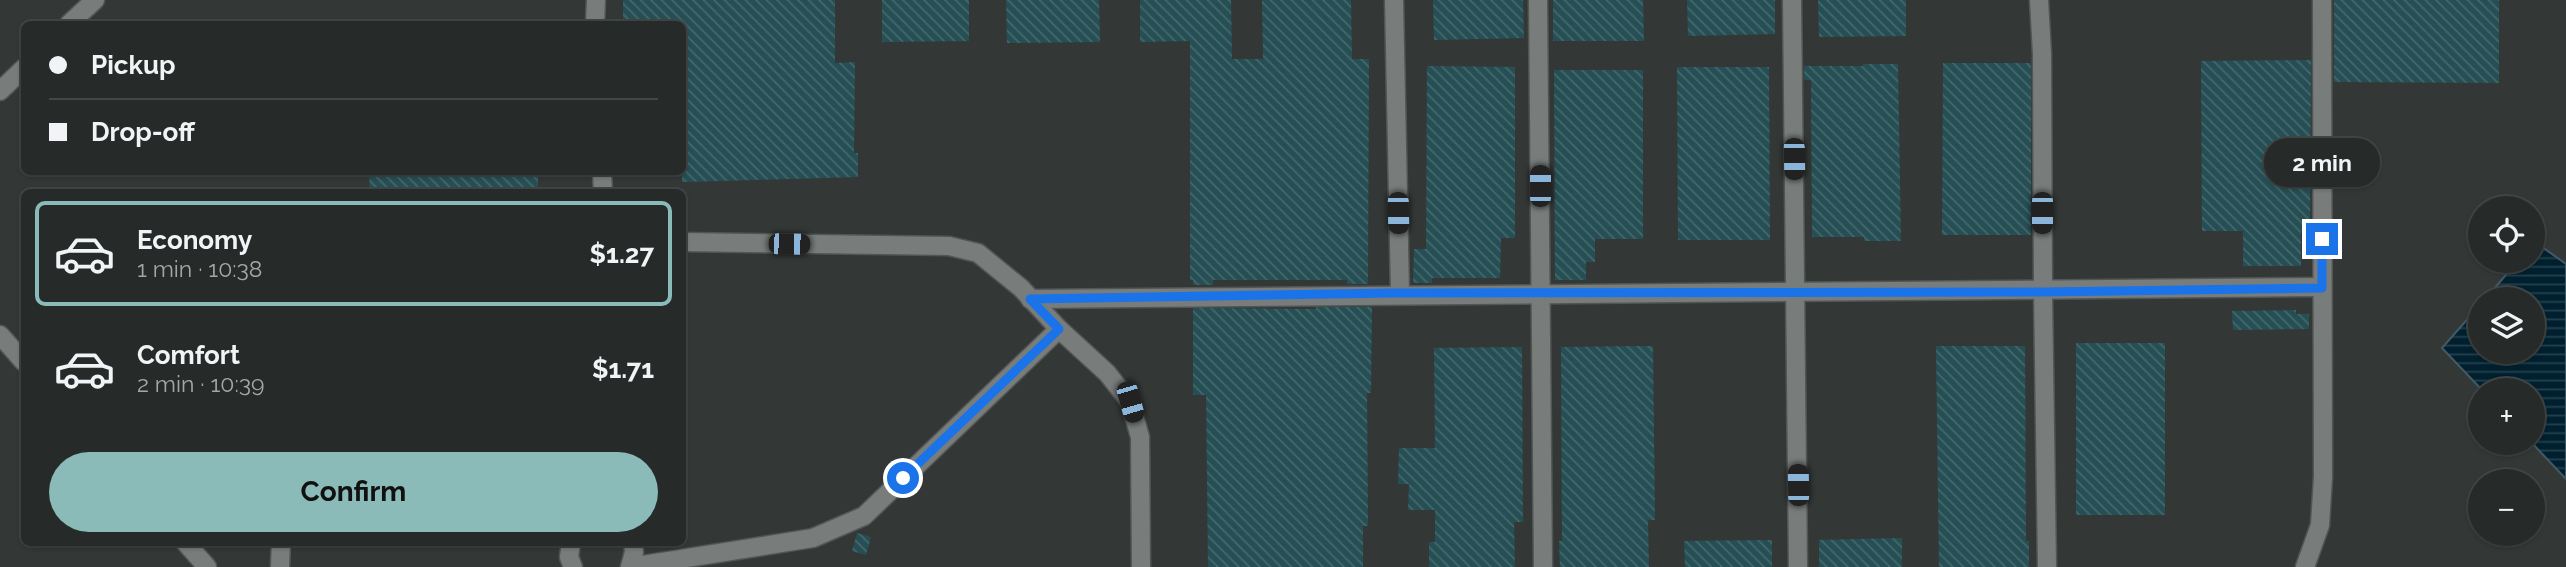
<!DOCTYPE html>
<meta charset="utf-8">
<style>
body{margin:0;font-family:Raleway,sans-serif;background:#2e3231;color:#f1f3f6;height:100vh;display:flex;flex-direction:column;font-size:26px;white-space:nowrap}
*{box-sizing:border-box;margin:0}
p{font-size:23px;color:#a4a7a8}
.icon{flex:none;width:38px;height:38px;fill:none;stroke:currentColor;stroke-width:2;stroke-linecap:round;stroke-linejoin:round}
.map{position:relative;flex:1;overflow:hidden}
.side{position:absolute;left:21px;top:189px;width:665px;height:357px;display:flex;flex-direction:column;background:#262a29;border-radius:10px;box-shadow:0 2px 5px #0004,0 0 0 2px #424646}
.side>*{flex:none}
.guide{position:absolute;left:21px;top:21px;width:665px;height:154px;border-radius:10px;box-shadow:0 2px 5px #0004,0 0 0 2px #424646;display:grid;align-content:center;height:154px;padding:0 28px;background:#262a29}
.controls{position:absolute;left:2468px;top:196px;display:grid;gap:14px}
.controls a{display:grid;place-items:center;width:77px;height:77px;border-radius:50%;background:#262a29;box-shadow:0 2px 5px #0004,0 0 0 2px #424646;font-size:35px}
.end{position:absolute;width:32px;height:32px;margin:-16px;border:9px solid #1a73e8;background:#fff;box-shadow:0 0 0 4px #fff}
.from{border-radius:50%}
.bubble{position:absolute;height:49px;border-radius:24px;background:#262a29;box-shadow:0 2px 5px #0004,0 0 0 2px #424646;font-size:23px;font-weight:700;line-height:49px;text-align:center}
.car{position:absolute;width:21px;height:42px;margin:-21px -10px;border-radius:9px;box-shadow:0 0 5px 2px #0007;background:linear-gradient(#222 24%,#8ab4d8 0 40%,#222 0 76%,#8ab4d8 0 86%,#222 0)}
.guide b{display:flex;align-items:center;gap:24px;height:66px;font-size:26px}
.guide b+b{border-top:2px solid #424646}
.guide i{width:18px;height:18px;background:#f1f3f6}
ul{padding:12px 0 0;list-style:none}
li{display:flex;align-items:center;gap:21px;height:105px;margin:0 14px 10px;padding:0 14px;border:4px solid transparent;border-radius:10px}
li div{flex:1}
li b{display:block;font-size:26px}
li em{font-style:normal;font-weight:700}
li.current{border-color:#8bbbb9}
li>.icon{width:63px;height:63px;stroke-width:1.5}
.cta{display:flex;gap:14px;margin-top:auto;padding:14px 28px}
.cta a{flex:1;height:80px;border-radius:42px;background:#8bbbb9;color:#111;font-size:28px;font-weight:700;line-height:80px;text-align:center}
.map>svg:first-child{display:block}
</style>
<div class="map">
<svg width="2566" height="567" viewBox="0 0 2566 567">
<defs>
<pattern id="water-rules" width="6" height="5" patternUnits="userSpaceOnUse" patternTransform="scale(1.75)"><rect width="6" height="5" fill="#00202f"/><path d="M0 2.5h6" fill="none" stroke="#25404d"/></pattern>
<pattern id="building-back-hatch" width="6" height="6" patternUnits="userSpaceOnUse" patternTransform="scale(1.75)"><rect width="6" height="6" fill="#254f54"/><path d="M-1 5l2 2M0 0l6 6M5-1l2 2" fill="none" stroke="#44686c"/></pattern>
</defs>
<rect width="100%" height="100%" fill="#333837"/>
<polygon fill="url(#water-rules)" stroke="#425a64" stroke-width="2" points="2535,242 2566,264 2566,479 2532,443 2532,390 2482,390 2442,348 2480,305 2480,352 2532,352 2532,299 2485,299 2518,261 2532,261 2532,245"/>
<g fill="url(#building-back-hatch)">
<polygon points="623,0 835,0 835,63 855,62 854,153 858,153 858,177 682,182 682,24 623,24"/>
<polygon points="882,0 969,0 969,41 882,42"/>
<polygon points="1006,0 1099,0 1100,42 1007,43"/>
<polygon points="1140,0 1231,0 1232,59 1263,59 1262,0 1351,0 1352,59 1369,59 1368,284 1347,284 1347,280 1213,280 1213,285 1193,285 1193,280 1190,280 1190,41 1140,42"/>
<polygon points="1433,0 1523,0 1524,38 1434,40"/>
<polygon points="1553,0 1643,0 1644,41 1553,41"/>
<polygon points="1687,0 1775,0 1775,34 1688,36"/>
<polygon points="1818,0 1906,0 1906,36 1819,37"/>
<polygon points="2334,0 2499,0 2499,83 2334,82"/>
<polygon points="2311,60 2310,231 2301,231 2301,266 2243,266 2243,231 2202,231 2201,61"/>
<polygon points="1943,63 2031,63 2031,235 1942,235"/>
<polygon points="1863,64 1898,64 1901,241 1864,241 1864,237 1812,237 1811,80 1804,80 1804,66 1863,66"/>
<polygon points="1427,66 1515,67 1515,238 1501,238 1500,278 1432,278 1432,283 1413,283 1414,249 1426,249"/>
<polygon points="1677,67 1769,67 1770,240 1678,240"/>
<polygon points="1554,70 1643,70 1643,239 1595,239 1595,262 1586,262 1586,280 1555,280"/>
<polygon points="369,172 538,172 538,192 370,192"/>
<polygon points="1316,307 1372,307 1371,393 1367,393 1368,526 1363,526 1363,567 1208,567 1206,395 1193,395 1193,308 1316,309"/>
<polygon points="2296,310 2296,314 2309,314 2309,329 2233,330 2232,311"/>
<rect x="2076" y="343" width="89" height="172"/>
<polygon points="1637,346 1653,346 1655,520 1648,520 1649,567 1560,567 1559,541 1562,541 1561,347"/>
<polygon points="1936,346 2025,346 2026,541 2029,541 2029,567 1939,567"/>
<polygon points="1522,347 1523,522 1514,522 1515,567 1429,567 1429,542 1435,542 1435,510 1408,510 1409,484 1398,484 1399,448 1435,448 1434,348"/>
<polygon points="857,533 871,537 866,555 852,551"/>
<polygon points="1902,538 1902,567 1819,567 1819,540"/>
<polygon points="1772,540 1772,567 1685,567 1684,541"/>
</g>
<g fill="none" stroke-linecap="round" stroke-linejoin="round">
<g stroke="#515554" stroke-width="21">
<g id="minor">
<polyline points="1394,0 1400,293"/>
<polyline points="1538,0 1543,567"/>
<polyline points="1792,0 1798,567"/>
<polyline points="2039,0 2042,54 2043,292 2047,567"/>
<polyline points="69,24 95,0"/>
<polyline points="595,24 596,0"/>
<polyline points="0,91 24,68"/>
<polyline points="602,172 603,192"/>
<polyline points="682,242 949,246 978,253 1021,288 1059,329 1107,373 1130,402 1140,437 1141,567"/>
<path d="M1030,299c431,-7 861,-5 1292,-12"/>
<polyline points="0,335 24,362"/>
<polyline points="185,542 207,567"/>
<polyline points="571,542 569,557 573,567"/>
<polyline points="280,567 281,542"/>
<polyline points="630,567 813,538 864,516 1059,329"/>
<polyline points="630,567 634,552 633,542"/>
<polyline points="2305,567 2320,525 2323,477 2322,0"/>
</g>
</g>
<use href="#minor" stroke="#787d7c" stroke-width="18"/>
</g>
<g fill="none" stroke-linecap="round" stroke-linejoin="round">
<polyline stroke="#1a73e8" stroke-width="9" points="903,478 1059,329 1030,299 1391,293 2043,292 2322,288 2322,239"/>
</g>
</svg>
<div class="controls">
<a><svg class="icon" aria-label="locate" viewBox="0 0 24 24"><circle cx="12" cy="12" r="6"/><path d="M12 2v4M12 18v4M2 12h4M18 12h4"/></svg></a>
<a><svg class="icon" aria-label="layers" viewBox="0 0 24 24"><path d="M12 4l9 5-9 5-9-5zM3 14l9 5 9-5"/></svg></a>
<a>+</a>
<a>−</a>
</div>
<i class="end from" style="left:903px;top:478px"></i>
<i class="end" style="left:2322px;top:239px"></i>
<div class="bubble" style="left:2264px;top:138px;width:116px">2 min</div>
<i class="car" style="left:1794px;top:159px;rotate:179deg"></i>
<i class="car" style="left:1540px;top:186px;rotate:0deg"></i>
<i class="car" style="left:1398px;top:213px;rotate:179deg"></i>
<i class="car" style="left:2042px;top:213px;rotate:180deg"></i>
<i class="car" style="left:789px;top:244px;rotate:91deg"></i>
<i class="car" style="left:1130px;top:402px;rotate:164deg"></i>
<i class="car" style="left:1798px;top:485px;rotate:359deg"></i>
<div class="guide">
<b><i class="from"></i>Pickup</b>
<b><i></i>Drop-off</b>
</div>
<section class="side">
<ul>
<li class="current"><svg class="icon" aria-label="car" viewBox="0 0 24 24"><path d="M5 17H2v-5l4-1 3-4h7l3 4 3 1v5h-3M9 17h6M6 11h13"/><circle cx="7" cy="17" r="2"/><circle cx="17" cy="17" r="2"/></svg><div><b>Economy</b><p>1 min · 10:38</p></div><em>$1.27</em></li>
<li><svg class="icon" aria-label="car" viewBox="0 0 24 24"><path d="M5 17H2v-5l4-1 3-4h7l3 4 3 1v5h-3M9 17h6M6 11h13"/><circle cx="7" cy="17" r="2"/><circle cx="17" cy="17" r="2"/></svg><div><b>Comfort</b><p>2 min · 10:39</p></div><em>$1.71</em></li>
</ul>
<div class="cta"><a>Confirm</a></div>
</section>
</div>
